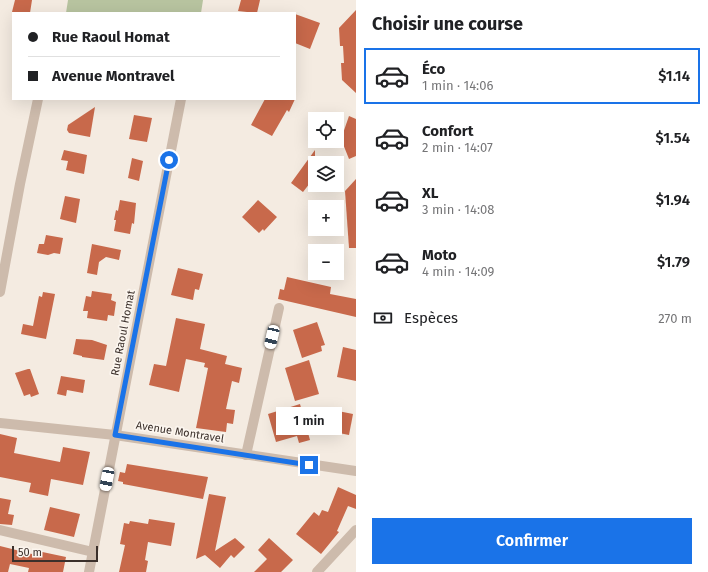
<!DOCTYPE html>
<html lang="fr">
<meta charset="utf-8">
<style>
body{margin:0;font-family:"Fira Sans",sans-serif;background:#f2f2f2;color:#202124;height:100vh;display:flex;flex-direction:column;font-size:15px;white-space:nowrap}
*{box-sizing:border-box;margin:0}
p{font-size:13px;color:#757577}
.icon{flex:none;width:22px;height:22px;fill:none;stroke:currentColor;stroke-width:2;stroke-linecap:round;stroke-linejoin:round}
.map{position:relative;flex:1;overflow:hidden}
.drawer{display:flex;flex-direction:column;background:#fff;width:352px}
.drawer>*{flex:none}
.banner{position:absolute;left:12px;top:12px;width:284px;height:88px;border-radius:0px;box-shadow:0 4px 16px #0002;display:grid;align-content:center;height:88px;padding:0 16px;background:#fff}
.fabs{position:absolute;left:308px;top:112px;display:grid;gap:8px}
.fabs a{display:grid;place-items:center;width:36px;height:36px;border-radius:0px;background:#fff;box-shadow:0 4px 16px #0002;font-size:20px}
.scale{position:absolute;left:12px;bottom:10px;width:86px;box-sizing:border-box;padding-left:4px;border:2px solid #3b302b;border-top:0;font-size:11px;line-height:14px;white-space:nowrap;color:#3b302b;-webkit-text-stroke:3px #fbf5ee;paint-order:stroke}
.end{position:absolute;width:18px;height:18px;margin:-9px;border:5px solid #1a73e8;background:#fff;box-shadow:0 0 0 2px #fff}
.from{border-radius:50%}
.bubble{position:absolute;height:28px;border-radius:0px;background:#fff;box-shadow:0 4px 16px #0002;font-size:13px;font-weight:600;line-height:28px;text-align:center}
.car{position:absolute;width:12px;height:24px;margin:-12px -6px;border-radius:5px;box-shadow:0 0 3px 1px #0007;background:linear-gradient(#fff 24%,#345 0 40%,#fff 0 76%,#345 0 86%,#fff 0)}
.banner b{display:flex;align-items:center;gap:14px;height:38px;font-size:15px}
.banner b+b{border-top:1px solid #e0e0e0}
.banner i{width:10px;height:10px;background:#202124}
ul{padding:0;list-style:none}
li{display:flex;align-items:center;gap:12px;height:56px;margin:0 8px 6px;padding:0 8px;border:2px solid transparent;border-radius:0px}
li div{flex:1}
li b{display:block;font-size:15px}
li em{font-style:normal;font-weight:600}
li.active{border-color:#1a73e8}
li>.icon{width:36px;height:36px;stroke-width:1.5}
h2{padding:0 16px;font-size:18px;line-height:48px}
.pay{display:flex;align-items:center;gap:10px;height:44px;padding:0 16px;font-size:15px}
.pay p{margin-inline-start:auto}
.button{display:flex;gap:8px;margin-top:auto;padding:8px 16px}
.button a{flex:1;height:46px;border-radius:0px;background:#1a73e8;color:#fff;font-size:16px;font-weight:600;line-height:46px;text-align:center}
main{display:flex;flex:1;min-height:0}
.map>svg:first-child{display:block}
</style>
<main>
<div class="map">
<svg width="356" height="572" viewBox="0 0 356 572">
<rect width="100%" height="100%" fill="#f4ebe1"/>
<polygon fill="#b8c4a0" points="68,0 203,0 201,13 66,13"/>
<g fill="#c8694b">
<polygon points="15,0 32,0 30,13 12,12"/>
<polygon points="241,0 260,0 257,13 238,11"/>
<polygon points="356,10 356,93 342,80 341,63 344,63 343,46 340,46 339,28"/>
<polygon points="295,14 320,23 310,49 295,43"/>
<polygon points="265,99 295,99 289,112 287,110 272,136 251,125"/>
<polygon points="95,107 90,137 69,133 67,130 68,125"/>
<polygon points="134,115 152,118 147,142 129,139"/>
<polygon points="349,116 356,119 356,156 349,159 341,139"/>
<polygon points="64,150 87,155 84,174 66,170 68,161 61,160"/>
<polygon points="315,150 315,187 310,183 303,192 291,183"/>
<polygon points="132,158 143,161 139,181 128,178"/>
<polygon points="356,179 356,248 349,248 345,191"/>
<polygon points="65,196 80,199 76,223 60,219"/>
<polygon points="120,200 136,203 134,224 132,223 130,234 114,231 116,220 114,220 116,210 118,211"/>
<polygon points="258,200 277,217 264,231 263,229 259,233 242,217"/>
<polygon points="46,235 63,238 60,254 54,253 48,255 37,253 39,244 44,244"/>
<polygon points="92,244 121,250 119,260 106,257 99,262 97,275 87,273"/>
<polygon points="178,268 203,274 199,290 195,289 193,300 171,295"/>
<polygon points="287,277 331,287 330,294 356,299 356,317 278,299 280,289 284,290"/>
<polygon points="92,291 112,294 111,300 116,302 114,316 108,315 107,321 87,318 88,311 83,311 86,296 91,297"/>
<polygon points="43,292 55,294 46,339 21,334 23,324 33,326 39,296 42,297"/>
<polygon points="176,318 205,324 200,349 227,356 225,364 242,368 239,383 232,381 226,409 235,410 233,424 227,423 226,432 196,428 208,368 204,367 205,363 186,359 179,392 149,385 154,364 166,366"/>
<polygon points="317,322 325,345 321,346 322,351 302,358 293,330"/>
<polygon points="76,339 92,340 107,345 104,360 82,357 82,356 73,354"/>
<polygon points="343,347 356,350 356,381 337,377"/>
<polygon points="309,360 319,394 295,401 285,368"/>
<polygon points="28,369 30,369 39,394 31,397 30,394 24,396 15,373"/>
<polygon points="61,376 85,380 83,393 67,390 66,396 57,394"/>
<polygon points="300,404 310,440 299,443 297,436 276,442 268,414"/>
<polygon points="328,409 353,414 349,435 324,430"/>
<polygon points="0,434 17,438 14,453 60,462 63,447 90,452 83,485 51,479 48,496 29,492 31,483 0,477"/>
<polygon points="127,464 208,477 203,499 123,484 123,482 118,481 120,472 125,473"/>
<polygon points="338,487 356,495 356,509 348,506 337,531 339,532 321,554 296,534 314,512 319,516 322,510 328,512"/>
<polygon points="209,494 226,497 215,551 235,538 245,547 234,558 231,555 220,568 205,555 196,559"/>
<polygon points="0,498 11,500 8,514 14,515 12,525 0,524"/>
<polygon points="50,507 80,514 74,537 44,530"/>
<polygon points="149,519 175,523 171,546 148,542 145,560 148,561 146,572 119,572 125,545 120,544 124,523 129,524 130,521 148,524"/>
<polygon points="269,538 293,560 281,572 254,572 267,559 258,550"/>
<polygon points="0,546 32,554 33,550 66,557 63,572 28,572 29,568 10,564 8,572 0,572"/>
</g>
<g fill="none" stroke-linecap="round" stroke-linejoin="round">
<g stroke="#cdbbac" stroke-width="10">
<polyline points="0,292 20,184 38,99"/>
<polyline points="0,423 115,435 356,471"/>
<polyline points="246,455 279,308"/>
<polyline points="0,530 93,552"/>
<polyline points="89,572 181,99"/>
<polyline points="317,572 356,530"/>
</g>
</g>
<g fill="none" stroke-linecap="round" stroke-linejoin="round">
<polyline stroke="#1a73e8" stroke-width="5" points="169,160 115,435 309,465"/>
</g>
<g text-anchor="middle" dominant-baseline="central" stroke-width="3.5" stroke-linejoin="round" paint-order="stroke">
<g font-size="11" fill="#3b302b" stroke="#fbf5ee">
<text transform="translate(123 333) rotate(-79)">Rue Raoul Homat</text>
<text transform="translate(180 432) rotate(9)">Avenue Montravel</text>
</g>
</g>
</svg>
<div class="fabs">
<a><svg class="icon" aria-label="locate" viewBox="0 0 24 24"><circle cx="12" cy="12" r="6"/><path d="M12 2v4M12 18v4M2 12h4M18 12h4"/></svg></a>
<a><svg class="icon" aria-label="layers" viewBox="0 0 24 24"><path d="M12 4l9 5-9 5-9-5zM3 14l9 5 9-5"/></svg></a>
<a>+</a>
<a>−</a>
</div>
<div class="scale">50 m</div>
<i class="end from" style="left:169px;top:160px"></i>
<i class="end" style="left:309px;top:465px"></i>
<div class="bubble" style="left:276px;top:407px;width:66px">1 min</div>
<i class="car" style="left:272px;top:337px;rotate:193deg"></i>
<i class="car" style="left:107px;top:479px;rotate:191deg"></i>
<div class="banner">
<b><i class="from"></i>Rue Raoul Homat</b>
<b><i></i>Avenue Montravel</b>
</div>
</div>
<section class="drawer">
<h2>Choisir une course</h2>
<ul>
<li class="active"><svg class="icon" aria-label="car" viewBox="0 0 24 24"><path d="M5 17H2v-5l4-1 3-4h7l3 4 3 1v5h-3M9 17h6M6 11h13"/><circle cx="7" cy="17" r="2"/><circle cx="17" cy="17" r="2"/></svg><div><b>Éco</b><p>1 min · 14:06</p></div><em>$1.14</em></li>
<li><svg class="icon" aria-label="car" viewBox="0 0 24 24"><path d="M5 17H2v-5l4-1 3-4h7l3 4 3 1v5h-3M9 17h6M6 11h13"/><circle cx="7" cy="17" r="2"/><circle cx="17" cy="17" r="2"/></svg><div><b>Confort</b><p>2 min · 14:07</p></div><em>$1.54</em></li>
<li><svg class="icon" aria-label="car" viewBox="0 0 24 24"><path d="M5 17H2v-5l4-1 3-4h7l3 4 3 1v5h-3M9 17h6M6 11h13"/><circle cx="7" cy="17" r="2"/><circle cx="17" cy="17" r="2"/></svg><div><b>XL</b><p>3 min · 14:08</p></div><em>$1.94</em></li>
<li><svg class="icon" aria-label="car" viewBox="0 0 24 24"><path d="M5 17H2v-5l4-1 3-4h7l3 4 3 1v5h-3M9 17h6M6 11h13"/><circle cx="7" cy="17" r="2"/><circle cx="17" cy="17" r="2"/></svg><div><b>Moto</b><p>4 min · 14:09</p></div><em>$1.79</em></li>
</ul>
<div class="pay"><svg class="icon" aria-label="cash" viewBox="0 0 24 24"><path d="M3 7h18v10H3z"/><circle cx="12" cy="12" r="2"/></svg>Espèces<p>270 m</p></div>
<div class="button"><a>Confirmer</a></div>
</section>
</main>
